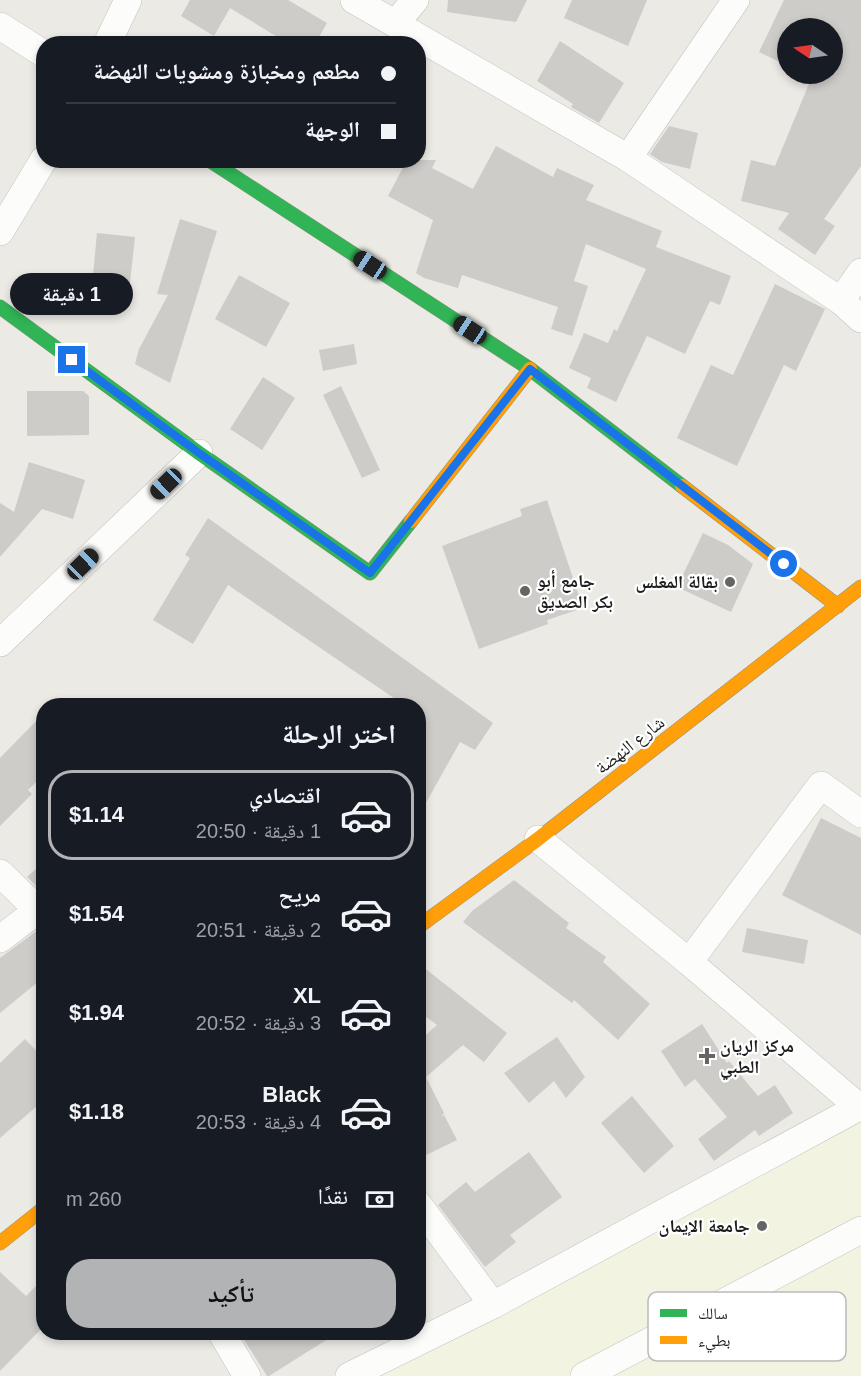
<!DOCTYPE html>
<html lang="ar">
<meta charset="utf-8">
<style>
body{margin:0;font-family:Arial,"Noto Naskh Arabic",sans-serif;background:#242831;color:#f1f3f6;direction:rtl;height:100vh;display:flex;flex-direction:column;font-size:22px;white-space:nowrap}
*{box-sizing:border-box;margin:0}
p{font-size:20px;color:#9ea1a6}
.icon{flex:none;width:33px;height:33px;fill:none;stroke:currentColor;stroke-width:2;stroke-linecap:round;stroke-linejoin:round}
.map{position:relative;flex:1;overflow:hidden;direction:ltr}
.sheet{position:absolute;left:36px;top:698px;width:390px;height:642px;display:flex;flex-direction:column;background:#171b24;border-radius:24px;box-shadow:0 3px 9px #0003;direction:rtl}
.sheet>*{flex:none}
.hud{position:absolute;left:36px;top:36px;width:390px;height:132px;border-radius:24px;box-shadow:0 3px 9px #0003;direction:rtl;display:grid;align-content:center;height:132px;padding:0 30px;background:#171b24}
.needle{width:39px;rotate:283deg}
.controls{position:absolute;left:777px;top:18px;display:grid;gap:12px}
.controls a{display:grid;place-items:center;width:66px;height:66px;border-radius:50%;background:#171b24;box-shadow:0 3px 9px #0003;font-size:30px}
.end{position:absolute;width:27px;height:27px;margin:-14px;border:8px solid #1a73e8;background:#fff;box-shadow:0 0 0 3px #fff}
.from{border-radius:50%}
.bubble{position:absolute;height:42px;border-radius:21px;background:#171b24;box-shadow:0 3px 9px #0003;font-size:20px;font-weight:800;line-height:42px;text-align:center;direction:rtl}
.car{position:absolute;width:18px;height:36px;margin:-18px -9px;border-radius:8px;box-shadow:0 0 4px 2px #0007;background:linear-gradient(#222 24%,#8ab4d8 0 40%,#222 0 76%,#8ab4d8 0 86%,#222 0)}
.hud b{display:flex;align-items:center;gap:21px;height:57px;font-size:22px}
.hud b+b{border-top:2px solid #363941}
.hud i{width:15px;height:15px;background:#f1f3f6}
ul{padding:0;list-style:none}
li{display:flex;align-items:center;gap:18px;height:90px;margin:0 12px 9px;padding:0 18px;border:3px solid transparent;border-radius:24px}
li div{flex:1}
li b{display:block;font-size:22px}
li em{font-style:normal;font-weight:800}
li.selected{border-color:#b2b3b4}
li>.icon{width:54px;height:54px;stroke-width:1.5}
h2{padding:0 30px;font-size:27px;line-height:72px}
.pay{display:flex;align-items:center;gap:15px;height:66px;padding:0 30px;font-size:22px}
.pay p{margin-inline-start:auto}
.action{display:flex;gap:12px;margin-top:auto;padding:12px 30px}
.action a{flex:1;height:69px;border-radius:24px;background:#b2b3b4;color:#111;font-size:24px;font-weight:800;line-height:69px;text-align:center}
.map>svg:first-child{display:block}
</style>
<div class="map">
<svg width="861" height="1376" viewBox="0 0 861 1376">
<rect width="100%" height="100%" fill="#ebeae5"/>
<polygon fill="#f2f4e1" points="861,1121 861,1376 381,1376 466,1331"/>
<g fill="#ceccc8">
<polygon points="190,0 288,0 327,23 315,44 289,44 230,8 214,36 181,16"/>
<polygon points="448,0 527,0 516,22 447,12"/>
<polygon points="572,0 647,0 628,46 564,18"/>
<polygon points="784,0 861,0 861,166 824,219 835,226 815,255 778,229 789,213 741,201 751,160 775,166 813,74 832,74 832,28 788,28 788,66 759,52"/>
<polygon points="560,41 624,83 599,123 571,107 573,104 537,81"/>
<polygon points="669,126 698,133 690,169 662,162 650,154"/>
<polygon points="496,146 553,177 557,168 594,185 586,200 662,231 656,247 731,276 720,305 710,301 685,354 647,336 616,402 587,388 591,378 569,368 584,333 608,343 614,329 617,331 646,269 586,244 574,281 588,286 572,336 551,329 558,307 462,275 458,288 424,278 416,273 433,220 388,196 407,160 436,160 432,168 473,189"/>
<polygon points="180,219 217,231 170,383 135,364 139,349 168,295 157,294"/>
<polygon points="97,233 135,237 129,291 92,286"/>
<polygon points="239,275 290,303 266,347 215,319"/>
<polygon points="775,284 825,309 796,371 784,365 737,466 677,438 711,365 733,375"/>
<polygon points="354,344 357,364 323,371 319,350"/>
<polygon points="263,377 295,398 262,450 230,429"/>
<polygon points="341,386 380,470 362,478 323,395"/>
<polygon points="27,391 83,391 89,396 89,435 27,436"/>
<polygon points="29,462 85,480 73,519 42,509 0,557 0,503 14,512"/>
<polygon points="547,500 583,608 547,620 548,624 479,649 442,546 522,516 520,509"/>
<polygon points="208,518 493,723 475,750 460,742 418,817 418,732 426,720 418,715 418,705 404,705 228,585 193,644 153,620 190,558 185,555"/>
<polygon points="703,533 728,545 753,564 731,612 677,587"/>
<polygon points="44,713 44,774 28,790 32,794 0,826 0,758"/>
<polygon points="821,818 861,838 861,935 782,895"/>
<polygon points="44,862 44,893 27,877"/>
<polygon points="514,880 569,923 566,928 606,957 603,962 650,1004 618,1040 574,1000 572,1003 463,922 472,911"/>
<polygon points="747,928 808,940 804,964 742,952"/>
<polygon points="38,930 44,931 44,977 0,1013 0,958"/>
<polygon points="418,963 507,1033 484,1062 463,1045 426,1077 444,1113 441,1117 444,1115 457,1140 418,1159 418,1042 437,1025 418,1011"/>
<polygon points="702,1024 727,1063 729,1061 758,1096 775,1085 793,1113 759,1136 755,1130 714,1161 698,1139 727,1117 695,1079 685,1087 661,1051"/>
<polygon points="557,1037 585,1077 566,1098 554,1081 529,1103 504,1073"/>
<polygon points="25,1039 44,1059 44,1100 0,1138 0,1063"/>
<polygon points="632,1096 674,1146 644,1173 601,1123"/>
<polygon points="529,1152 562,1197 510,1235 516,1242 485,1267 438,1205 466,1182 475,1192"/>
<polygon points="0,1272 26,1296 44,1278 44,1326 0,1371"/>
<polygon points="239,1332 339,1332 269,1376 267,1376"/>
</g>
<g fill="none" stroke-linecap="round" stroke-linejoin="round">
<g stroke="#c2c2c0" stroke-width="28">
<g id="street">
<polyline points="354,0 628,158 841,301 861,319"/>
<polyline points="396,23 415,0"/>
<polyline points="0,26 44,54"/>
<polyline points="107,44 128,0"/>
<polyline points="628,158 736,0"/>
<polyline points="0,232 44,159"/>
<polyline points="841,301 861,272"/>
<polyline points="0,643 199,453"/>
<polyline points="538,839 689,962 859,1107"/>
<polyline points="0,873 44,916"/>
<polyline points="0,939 38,910"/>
<polyline points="689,962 821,785 861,814"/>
<polyline points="418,1204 493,1305"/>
<polyline points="221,1332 247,1376"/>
<polyline points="349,1376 493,1305 861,1106"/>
<polyline points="584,1376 861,1230"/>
</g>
</g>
<g stroke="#8f937f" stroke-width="15">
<g id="fast">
<polyline points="209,160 530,369 682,486"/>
<polyline points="0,307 199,453 370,573 411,521"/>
</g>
</g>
<g stroke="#8f937f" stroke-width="15">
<g id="slow">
<polyline points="682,486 838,606"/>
<polyline points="411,521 530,369"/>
<polyline points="418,927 538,839 861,587"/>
<polyline points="0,1243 44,1208"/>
</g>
</g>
<use href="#street" stroke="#fcfcfb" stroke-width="27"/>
<use href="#fast" stroke="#30b455" stroke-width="14"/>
<use href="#slow" stroke="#ff9f0a" stroke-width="14"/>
</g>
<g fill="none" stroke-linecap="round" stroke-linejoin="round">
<polyline stroke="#1a73e8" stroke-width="8" points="72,360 199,453 370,573 530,369 784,564"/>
</g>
<g fill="#656563" stroke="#fff" stroke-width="2">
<circle cx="730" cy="582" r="6"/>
<circle cx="525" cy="591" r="6"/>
<path d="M704 1047h6v6h6v6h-6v6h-6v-6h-6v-6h6z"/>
<circle cx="762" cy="1226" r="6"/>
</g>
<g text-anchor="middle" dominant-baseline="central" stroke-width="4.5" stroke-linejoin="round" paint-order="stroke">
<g font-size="18" font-weight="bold" fill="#1d1d1d" stroke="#fff" text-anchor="start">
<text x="537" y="581">جامع أبو<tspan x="537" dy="21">بكر الصديق</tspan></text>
<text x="718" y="582" text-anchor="end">بقالة المغلس</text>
<text x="720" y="1046">مركز الريان<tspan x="720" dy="21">الطبي</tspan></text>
<text x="750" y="1226" text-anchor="end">جامعة الإيمان</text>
</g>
<g font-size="18" fill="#1d1d1d" stroke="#fff">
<text transform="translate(630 745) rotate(-38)">شارع النهضة</text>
</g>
</g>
<rect x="648" y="1292" width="198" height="69" rx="9" fill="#fff" stroke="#bbb" stroke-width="1.5"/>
<rect x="660" y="1309" width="27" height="8" fill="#30b455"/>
<rect x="660" y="1336" width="27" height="8" fill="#ff9f0a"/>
<g font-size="16" fill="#1d1d1d">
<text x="698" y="1319">سالك</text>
<text x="698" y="1346">بطيء</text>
</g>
</svg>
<div class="controls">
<a><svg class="needle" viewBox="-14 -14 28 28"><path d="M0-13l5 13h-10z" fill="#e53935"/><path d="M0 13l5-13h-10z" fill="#9ea1a6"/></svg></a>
</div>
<i class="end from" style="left:784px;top:564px"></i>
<i class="end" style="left:72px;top:360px"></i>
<div class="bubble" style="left:10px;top:273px;width:123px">1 دقيقة</div>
<i class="car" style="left:370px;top:265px;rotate:303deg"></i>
<i class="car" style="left:470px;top:330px;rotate:303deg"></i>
<i class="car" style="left:166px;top:484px;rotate:226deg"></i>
<i class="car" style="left:83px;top:564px;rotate:46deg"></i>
<div class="hud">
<b><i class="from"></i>مطعم ومخبازة ومشويات النهضة</b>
<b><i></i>الوجهة</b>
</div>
<section class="sheet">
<h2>اختر الرحلة</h2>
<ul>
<li class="selected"><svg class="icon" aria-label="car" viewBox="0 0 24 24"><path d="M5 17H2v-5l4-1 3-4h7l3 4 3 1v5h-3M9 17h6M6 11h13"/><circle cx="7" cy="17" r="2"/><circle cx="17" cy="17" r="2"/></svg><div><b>اقتصادي</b><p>1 دقيقة · 20:50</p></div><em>$1.14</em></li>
<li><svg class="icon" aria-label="car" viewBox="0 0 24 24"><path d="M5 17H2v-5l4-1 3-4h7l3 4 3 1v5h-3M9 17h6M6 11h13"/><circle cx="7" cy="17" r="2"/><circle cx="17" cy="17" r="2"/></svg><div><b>مريح</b><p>2 دقيقة · 20:51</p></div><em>$1.54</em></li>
<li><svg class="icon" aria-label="car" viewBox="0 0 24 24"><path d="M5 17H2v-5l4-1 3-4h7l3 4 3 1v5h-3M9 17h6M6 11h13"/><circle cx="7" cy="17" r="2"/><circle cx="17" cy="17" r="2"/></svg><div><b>XL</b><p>3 دقيقة · 20:52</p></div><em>$1.94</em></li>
<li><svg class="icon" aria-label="car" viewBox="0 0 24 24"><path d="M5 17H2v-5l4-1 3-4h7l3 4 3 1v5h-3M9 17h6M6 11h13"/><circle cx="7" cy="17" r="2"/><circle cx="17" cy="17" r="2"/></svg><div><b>Black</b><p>4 دقيقة · 20:53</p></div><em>$1.18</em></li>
</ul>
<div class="pay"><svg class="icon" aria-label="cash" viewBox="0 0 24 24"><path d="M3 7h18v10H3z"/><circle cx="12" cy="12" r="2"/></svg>نقدًا<p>260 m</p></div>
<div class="action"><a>تأكيد</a></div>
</section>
</div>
